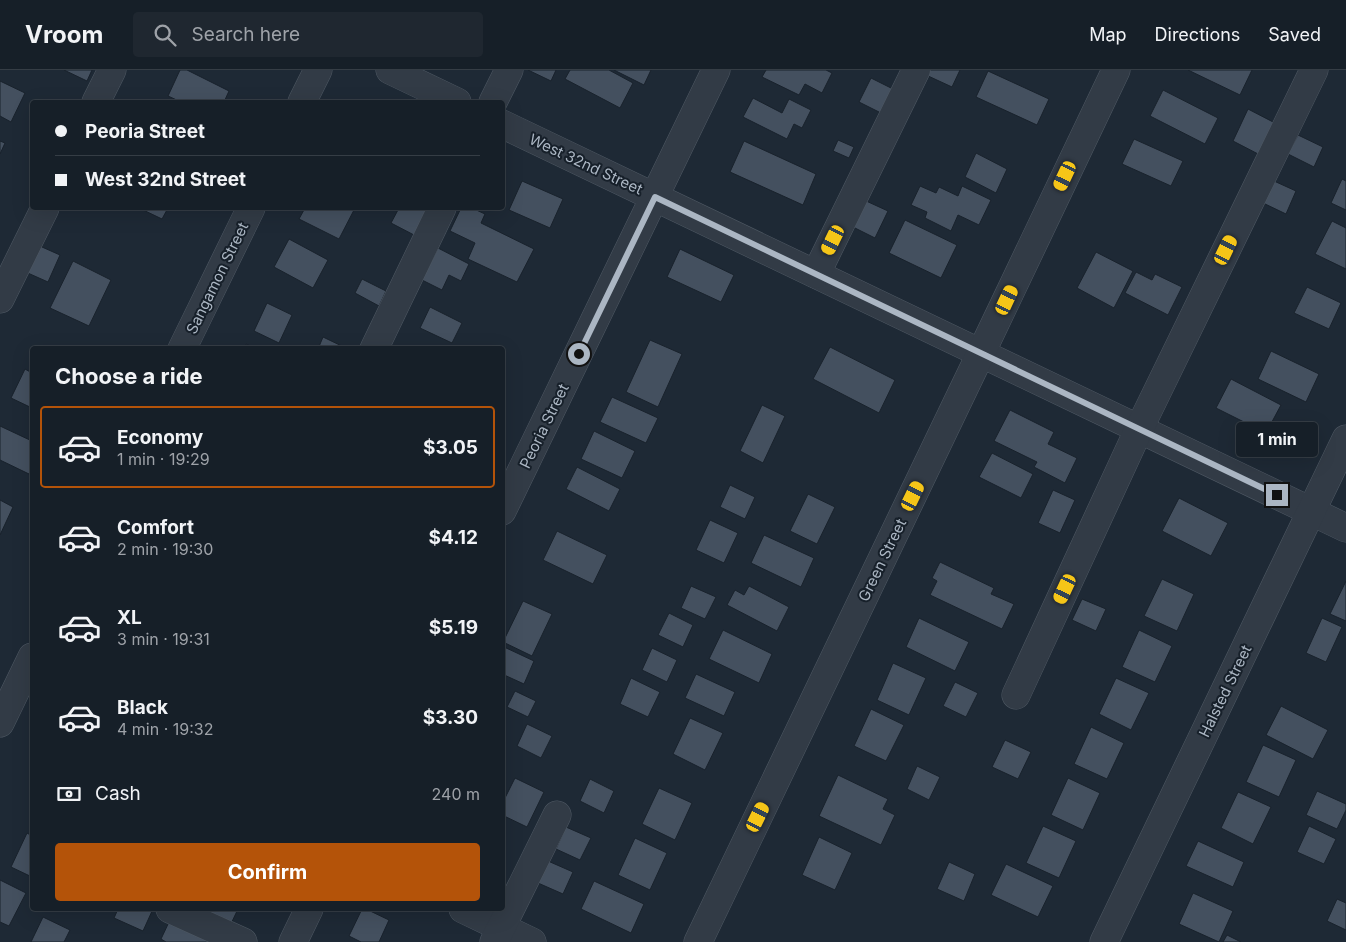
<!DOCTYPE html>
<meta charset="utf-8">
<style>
body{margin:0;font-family:Inter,sans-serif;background:#1f2730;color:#f1f3f6;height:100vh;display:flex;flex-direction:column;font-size:19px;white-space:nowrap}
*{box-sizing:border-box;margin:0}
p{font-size:16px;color:#9ea2a8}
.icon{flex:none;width:28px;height:28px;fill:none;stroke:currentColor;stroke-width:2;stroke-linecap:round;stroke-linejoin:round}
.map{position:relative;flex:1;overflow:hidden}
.side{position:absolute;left:30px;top:276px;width:475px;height:565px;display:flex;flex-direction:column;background:#161f28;border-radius:5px;box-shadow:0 5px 20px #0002,0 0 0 1px #353d45}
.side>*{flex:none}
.guide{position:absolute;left:30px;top:30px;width:475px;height:110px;border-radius:5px;box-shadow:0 5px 20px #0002,0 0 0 1px #353d45;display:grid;align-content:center;height:110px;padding:0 25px;background:#161f28}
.end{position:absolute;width:22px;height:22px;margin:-11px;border:6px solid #abb6c3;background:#111;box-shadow:0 0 0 2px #111}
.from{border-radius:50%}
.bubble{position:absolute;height:35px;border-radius:5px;background:#161f28;box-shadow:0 5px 20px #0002,0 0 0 1px #353d45;font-size:16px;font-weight:700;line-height:35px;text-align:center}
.car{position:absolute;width:15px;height:30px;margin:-15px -8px;border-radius:6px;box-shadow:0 0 4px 1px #0007;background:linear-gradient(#f5c518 24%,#345 0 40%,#f5c518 0 76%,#345 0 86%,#f5c518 0)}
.guide b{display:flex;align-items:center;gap:18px;height:48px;font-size:19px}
.guide b+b{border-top:1px solid #353d45}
.guide i{width:12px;height:12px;background:#f1f3f6}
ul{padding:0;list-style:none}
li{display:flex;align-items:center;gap:15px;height:82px;margin:0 10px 8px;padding:0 15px;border:2px solid transparent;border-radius:5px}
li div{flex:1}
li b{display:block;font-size:19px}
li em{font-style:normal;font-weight:700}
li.selected{border-color:#b45309}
li>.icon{width:45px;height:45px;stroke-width:1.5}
h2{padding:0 25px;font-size:22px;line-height:60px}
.pay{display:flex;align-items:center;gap:12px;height:55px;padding:0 25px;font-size:19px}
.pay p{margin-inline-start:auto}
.button{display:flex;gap:10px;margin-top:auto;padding:10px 25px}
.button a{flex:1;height:58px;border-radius:5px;background:#b45309;color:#fff;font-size:20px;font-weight:700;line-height:58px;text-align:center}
header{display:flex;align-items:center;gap:30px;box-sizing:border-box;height:70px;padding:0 25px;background:#161f28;border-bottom:1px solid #353d45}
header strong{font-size:24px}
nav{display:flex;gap:28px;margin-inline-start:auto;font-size:18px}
.search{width:350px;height:45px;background:#1f2730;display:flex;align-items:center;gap:12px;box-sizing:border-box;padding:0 18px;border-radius:5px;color:#9ea2a8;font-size:19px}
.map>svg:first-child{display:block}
</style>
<header>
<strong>Vroom</strong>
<div class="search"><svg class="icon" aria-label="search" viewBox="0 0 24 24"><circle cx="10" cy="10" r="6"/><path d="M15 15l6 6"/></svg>Search here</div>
<nav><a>Map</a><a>Directions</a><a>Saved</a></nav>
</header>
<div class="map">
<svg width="1346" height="872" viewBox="0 0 1346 872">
<rect width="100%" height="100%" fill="#1e2935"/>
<g fill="#44505f" stroke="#19222c">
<polygon points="64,0 92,0 87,11"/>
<polygon points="180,0 187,0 229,21 224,32 181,32 168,26"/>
<polygon points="528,0 556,0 551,11"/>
<polygon points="570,0 609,0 633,13 620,38 565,9"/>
<polygon points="614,0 651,0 644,15"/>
<polygon points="766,0 826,0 832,3 822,23 805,14 799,25 762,7"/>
<polygon points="928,0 960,0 952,17 926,5"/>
<polygon points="1188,0 1252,0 1240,25"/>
<polygon points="988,1 1049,29 1037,55 976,27"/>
<polygon points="871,8 893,19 881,43 859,32"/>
<polygon points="0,11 25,23 11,52 0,46"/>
<polygon points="1163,20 1218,48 1205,74 1150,46"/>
<polygon points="753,28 782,43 789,29 811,40 802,58 794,54 787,69 743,47"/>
<polygon points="1248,39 1275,53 1260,85 1233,71"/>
<polygon points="1298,65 1323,77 1314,97 1288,84"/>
<polygon points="1134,69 1183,91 1171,116 1122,94"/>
<polygon points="838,70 854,77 849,88 833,81"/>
<polygon points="0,71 5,73 0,84"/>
<polygon points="744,71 816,104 803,135 730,102"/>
<polygon points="976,83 1007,99 996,123 965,107"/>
<polygon points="1342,109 1346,111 1346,140 1331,133"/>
<polygon points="522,111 563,129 550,158 509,140"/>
<polygon points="1274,111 1296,121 1286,144 1263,133"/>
<polygon points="920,116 936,123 939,117 958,126 962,116 991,130 979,155 958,145 951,161 925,148 927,142 911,135"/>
<polygon points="864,130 888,141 875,168 851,156"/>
<polygon points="139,138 168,138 162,149"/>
<polygon points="305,138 350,138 354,140 339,169 299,149"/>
<polygon points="399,138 428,138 414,165 391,153"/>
<polygon points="461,138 472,138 485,144 481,153 534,179 517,212 468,189 475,173 450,161"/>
<polygon points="905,150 957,175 941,208 889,183"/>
<polygon points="1332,151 1346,158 1346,199 1315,184"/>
<polygon points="289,169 328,190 313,218 274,197"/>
<polygon points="33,173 60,185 48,212 21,200"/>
<polygon points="438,178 469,194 461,211 449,205 442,220 422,210"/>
<polygon points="680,179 734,205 721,232 667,207"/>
<polygon points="1096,182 1133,201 1114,238 1077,218"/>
<polygon points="73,191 111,210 89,256 50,238"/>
<polygon points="1136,202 1152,210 1155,204 1182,217 1168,245 1125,223"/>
<polygon points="362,209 386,221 379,236 355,223"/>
<polygon points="1307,217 1341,233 1329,259 1294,243"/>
<polygon points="267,233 292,245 279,273 254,261"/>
<polygon points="430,237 462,253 452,273 420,258"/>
<polygon points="323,267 348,279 318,279"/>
<polygon points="650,270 682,284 658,337 626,322"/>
<polygon points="246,274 256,279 244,279"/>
<polygon points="830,277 895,310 879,343 813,309"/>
<polygon points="1271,281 1319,304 1306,332 1258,309"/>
<polygon points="25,299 32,303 32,338 11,328"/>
<polygon points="1231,309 1281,335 1266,363 1216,338"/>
<polygon points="612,327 658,348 646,373 600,352"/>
<polygon points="762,335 785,346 763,393 740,381"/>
<polygon points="1010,340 1054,362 1048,374 1077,388 1065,413 1034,397 1037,392 994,371"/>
<polygon points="0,356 32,371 32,398 29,404 0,390"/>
<polygon points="594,361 635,381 622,408 581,389"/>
<polygon points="992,383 1033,404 1021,428 979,407"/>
<polygon points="577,397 620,419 609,441 566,419"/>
<polygon points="730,415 755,427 745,449 720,437"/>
<polygon points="1053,420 1075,430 1060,463 1038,453"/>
<polygon points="808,424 835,437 817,474 790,461"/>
<polygon points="1179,428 1228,453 1211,486 1162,461"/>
<polygon points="0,430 13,437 0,465"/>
<polygon points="710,450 738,463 724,493 696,480"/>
<polygon points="557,461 607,485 593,514 543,490"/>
<polygon points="764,465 814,488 801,517 751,493"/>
<polygon points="940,492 994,518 991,524 1014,534 1002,559 930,525 937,511 932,508"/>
<polygon points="1162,509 1194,524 1177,561 1144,546"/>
<polygon points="1346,511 1346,551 1330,544"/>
<polygon points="691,516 716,527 705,549 681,538"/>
<polygon points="749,516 789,537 777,561 727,535 735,520 744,525"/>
<polygon points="1082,529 1106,539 1096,561 1072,550"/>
<polygon points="523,531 552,544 532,586 503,572"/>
<polygon points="669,543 693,555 683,577 658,565"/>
<polygon points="919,548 969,572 955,601 906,577"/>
<polygon points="1322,548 1342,557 1326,592 1306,583"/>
<polygon points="723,560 772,584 759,613 709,589"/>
<polygon points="1139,560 1172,576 1155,612 1122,597"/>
<polygon points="502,576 534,591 524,614 502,604"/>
<polygon points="652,578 677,590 667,612 642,600"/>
<polygon points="893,593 926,608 909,645 877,630"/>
<polygon points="696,604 735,622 724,646 685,628"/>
<polygon points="631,608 660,622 648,647 620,634"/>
<polygon points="1116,608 1149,623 1131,660 1099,644"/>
<polygon points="955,612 978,623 966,647 943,636"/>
<polygon points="515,621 536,631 528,647 507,637"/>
<polygon points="1281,636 1328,660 1313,689 1266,665"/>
<polygon points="871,639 904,655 886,691 854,676"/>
<polygon points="690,648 723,663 705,700 673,684"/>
<polygon points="527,654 552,666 541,688 517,676"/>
<polygon points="1091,657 1124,673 1107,709 1074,694"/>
<polygon points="1005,670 1031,682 1018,709 992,697"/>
<polygon points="1263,675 1296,690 1279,727 1246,712"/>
<polygon points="917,696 940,707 929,730 907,719"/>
<polygon points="838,705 888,729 883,739 895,745 881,775 819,746"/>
<polygon points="515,708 544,722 527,757 502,745 502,734"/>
<polygon points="1068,708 1100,723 1083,760 1051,745"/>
<polygon points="590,709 614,721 604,743 580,731"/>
<polygon points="659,718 692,733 675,770 642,754"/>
<polygon points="1317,721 1346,734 1346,740 1337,759 1306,745"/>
<polygon points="1238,722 1271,737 1253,774 1221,758"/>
<polygon points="1043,756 1076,771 1059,808 1026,793"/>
<polygon points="1309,756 1336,769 1324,794 1297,782"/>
<polygon points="566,757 591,768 580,790 556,779"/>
<polygon points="27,763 32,766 32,807 11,797"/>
<polygon points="819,767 852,783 835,820 802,805"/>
<polygon points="635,768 667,783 650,820 618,805"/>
<polygon points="1198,771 1244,792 1233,817 1186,796"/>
<polygon points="548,791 573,802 563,824 538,813"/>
<polygon points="949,792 975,804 964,831 937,819"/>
<polygon points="1006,794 1053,816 1038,847 991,825"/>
<polygon points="0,810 26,823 9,856 0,852"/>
<polygon points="594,811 644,834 631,863 581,839"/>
<polygon points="1193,823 1233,841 1219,872 1179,854"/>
<polygon points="1337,829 1346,833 1346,860 1327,851"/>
<polygon points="118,839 153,839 143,861 114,848"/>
<polygon points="207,839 238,839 229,858 203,846"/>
<polygon points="362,839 366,839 389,850 379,872 361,872 349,866"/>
<polygon points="43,847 70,860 64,872 31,872"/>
<polygon points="169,852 212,872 166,872 161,869"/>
<polygon points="1227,865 1241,872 1223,872"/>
</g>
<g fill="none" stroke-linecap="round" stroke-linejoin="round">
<g stroke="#4f5964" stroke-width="29">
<g id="minor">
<polyline points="390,0 457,32"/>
<polyline points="96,32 112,0"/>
<polyline points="302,32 318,0"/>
<polyline points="493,32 509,0"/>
<polyline points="502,54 1346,458"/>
<polyline points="816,204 916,0"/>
<polyline points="0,229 45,138"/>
<polyline points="182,279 251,138"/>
<polyline points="374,279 442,138"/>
<polyline points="502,441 716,0"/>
<polyline points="1016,625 1139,359 1314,0"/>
<polyline points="0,653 32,587"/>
<polyline points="170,839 243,872"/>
<polyline points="463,839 532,872"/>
<polyline points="293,872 309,839"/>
<polyline points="494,872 557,745"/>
<polyline points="698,872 981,283 1116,0"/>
<polyline points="1104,872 1346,369"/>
</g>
</g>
<use href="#minor" stroke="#323b46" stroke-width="28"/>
</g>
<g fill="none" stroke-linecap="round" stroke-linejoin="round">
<polyline stroke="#abb6c3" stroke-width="6" points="579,284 655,127 1277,425"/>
</g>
<g text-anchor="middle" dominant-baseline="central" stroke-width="4" stroke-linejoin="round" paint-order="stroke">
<g font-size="15" fill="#abb6c3" stroke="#17202a">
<text transform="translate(586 94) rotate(25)">West 32nd Street</text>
<text transform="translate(217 208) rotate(-64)">Sangamon Street</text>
<text transform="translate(544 356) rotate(-64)">Peoria Street</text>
<text transform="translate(882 490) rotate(-64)">Green Street</text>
<text transform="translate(1225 621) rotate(-64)">Halsted Street</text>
</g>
</g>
</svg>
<i class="end from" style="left:579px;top:284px"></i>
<i class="end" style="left:1277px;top:425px"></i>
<div class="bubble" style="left:1236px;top:352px;width:82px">1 min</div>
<i class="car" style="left:1065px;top:106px;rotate:205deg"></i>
<i class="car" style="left:833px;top:170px;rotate:206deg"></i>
<i class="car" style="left:1226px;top:180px;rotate:26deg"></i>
<i class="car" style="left:1007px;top:230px;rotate:25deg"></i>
<i class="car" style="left:913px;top:426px;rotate:26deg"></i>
<i class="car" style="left:1065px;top:519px;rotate:205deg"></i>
<i class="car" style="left:758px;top:747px;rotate:26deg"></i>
<div class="guide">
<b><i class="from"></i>Peoria Street</b>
<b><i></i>West 32nd Street</b>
</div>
<section class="side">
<h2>Choose a ride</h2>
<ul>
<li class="selected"><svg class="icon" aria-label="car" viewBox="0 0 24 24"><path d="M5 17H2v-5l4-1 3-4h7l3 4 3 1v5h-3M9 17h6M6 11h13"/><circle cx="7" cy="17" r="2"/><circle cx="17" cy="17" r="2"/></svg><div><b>Economy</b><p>1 min · 19:29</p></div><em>$3.05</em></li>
<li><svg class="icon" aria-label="car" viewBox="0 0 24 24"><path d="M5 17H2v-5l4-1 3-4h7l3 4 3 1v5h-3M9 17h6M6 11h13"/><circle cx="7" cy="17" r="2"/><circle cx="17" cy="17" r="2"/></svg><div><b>Comfort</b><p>2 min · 19:30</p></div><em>$4.12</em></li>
<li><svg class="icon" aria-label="car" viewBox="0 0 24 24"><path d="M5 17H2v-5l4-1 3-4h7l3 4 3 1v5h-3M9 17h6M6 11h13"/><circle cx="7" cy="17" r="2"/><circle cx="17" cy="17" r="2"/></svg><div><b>XL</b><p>3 min · 19:31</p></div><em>$5.19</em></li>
<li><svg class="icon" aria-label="car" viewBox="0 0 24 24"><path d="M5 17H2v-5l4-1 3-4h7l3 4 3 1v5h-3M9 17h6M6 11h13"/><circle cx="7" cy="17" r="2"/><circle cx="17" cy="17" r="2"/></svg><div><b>Black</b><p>4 min · 19:32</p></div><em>$3.30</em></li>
</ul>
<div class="pay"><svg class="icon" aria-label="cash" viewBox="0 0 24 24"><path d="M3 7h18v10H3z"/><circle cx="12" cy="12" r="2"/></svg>Cash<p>240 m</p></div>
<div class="button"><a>Confirm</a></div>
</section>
</div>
